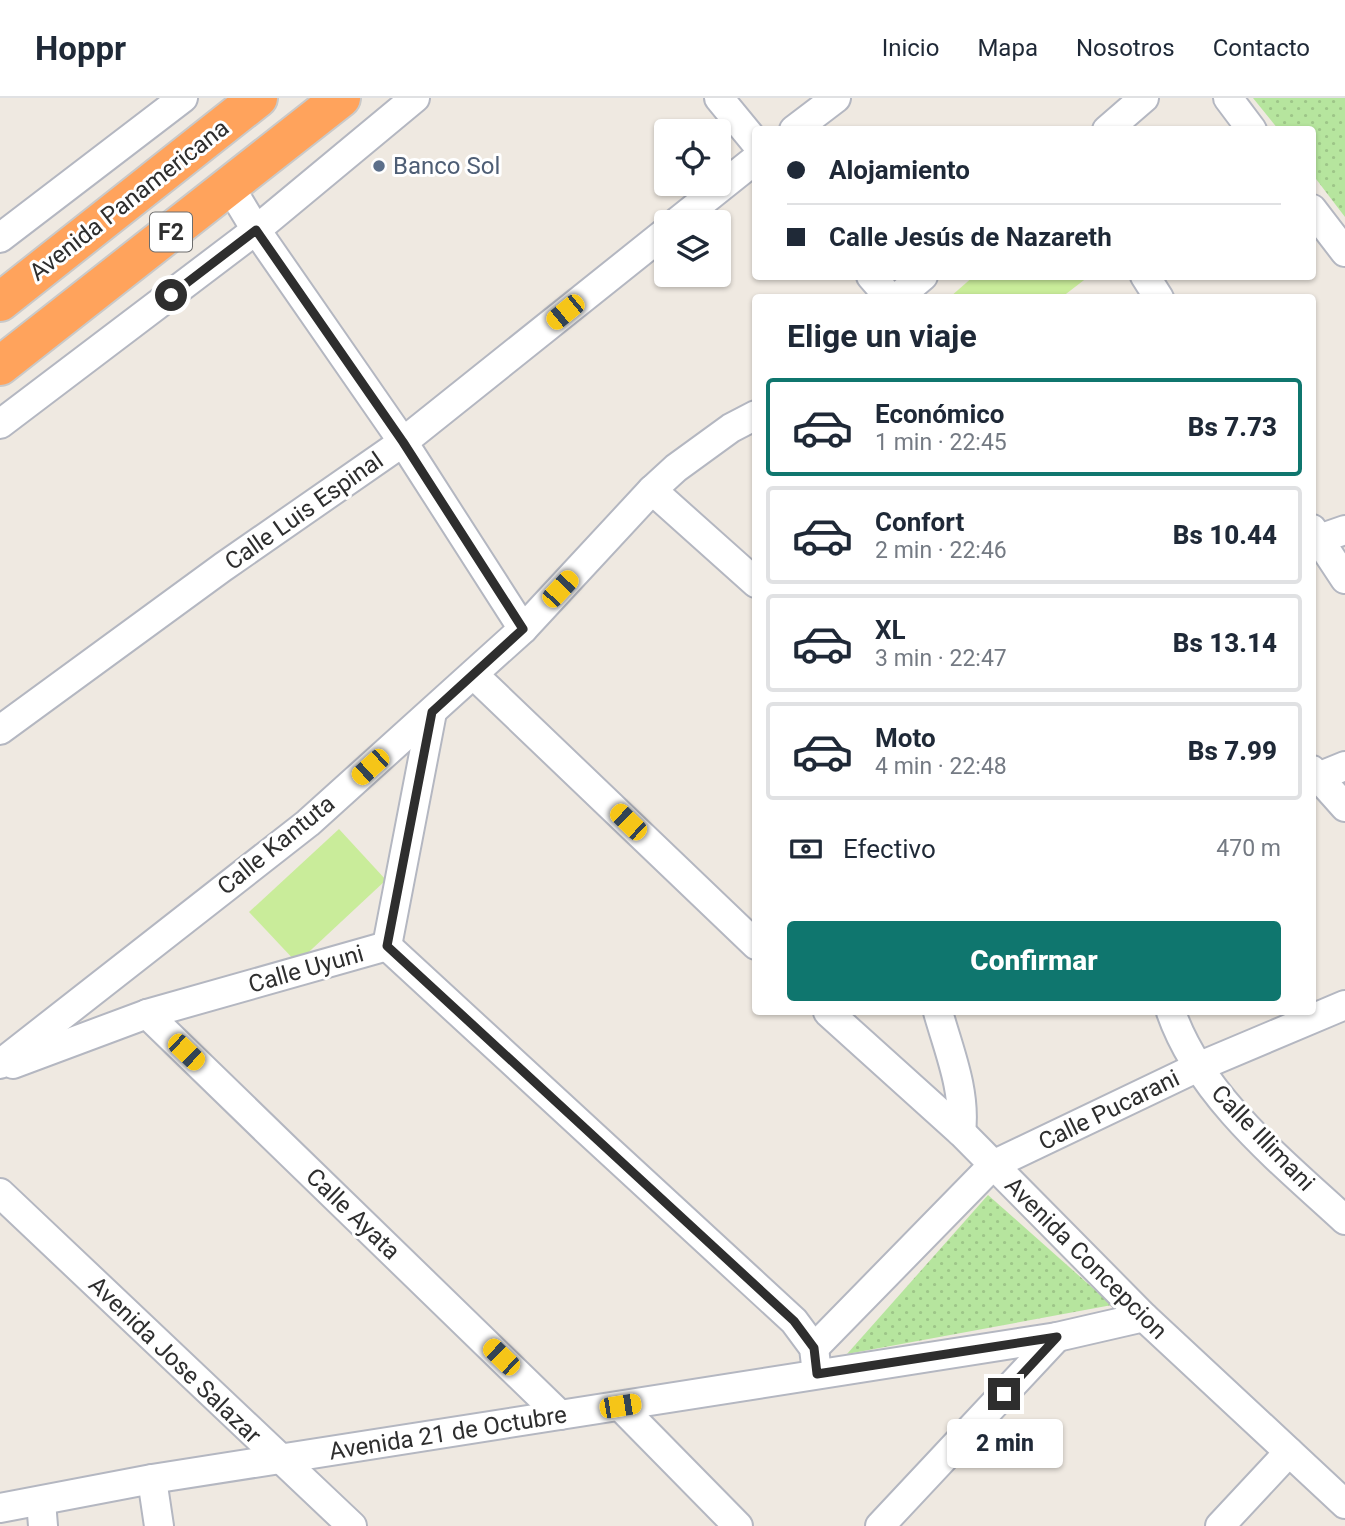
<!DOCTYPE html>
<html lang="es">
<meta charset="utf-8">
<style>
body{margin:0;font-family:Roboto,sans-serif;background:#f6f6f7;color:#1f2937;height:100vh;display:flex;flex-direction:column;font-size:26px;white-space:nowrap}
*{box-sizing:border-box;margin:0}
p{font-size:23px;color:#747a83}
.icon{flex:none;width:38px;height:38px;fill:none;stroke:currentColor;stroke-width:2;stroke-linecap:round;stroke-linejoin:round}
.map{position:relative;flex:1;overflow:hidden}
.sheet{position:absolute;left:752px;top:196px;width:564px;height:721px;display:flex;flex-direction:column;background:#fff;border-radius:7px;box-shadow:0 2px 5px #0004}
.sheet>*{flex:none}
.banner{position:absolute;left:752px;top:28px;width:564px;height:154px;border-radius:7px;box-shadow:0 2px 5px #0004;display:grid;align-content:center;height:154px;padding:0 35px;background:#fff}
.fabs{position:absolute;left:654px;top:21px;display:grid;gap:14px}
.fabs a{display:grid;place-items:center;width:77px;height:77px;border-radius:7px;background:#fff;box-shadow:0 2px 5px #0004;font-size:35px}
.end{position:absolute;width:32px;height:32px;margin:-16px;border:9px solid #2e2e2e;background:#fff;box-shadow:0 0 0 4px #fff}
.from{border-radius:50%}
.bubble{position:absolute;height:49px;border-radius:7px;background:#fff;box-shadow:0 2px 5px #0004;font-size:23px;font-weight:800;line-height:49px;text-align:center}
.car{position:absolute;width:21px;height:42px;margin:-21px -10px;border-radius:9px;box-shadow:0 0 5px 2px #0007;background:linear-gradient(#f5c518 24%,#345 0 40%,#f5c518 0 76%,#345 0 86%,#f5c518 0)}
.banner b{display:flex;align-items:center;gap:24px;height:66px;font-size:26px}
.banner b+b{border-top:2px solid #e0e1e3}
.banner i{width:18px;height:18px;background:#1f2937}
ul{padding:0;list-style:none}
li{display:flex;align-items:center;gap:21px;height:98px;margin:0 14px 10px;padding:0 21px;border:4px solid #e0e1e3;border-radius:7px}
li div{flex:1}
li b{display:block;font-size:26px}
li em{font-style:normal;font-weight:800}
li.active{border-color:#0f766e}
li>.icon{width:63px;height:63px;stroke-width:1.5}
h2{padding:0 35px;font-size:32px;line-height:84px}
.pay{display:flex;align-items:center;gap:18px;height:77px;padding:0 35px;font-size:26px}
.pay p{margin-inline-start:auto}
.cta{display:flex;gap:14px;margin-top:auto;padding:14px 35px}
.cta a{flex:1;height:80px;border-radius:7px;background:#0f766e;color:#fff;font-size:28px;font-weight:800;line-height:80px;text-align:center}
header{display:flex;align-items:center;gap:42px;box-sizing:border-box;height:98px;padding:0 35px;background:#fff;border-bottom:2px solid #e0e1e3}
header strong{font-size:33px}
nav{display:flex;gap:38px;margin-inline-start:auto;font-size:24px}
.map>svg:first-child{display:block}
</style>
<header>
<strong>Hoppr</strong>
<nav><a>Inicio</a><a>Mapa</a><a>Nosotros</a><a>Contacto</a></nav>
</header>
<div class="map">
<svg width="1345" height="1428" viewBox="0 0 1345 1428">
<defs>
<pattern id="park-dots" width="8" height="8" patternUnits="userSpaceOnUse" patternTransform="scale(1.75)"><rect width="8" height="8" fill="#b6e59e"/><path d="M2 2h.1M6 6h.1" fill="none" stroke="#9dc588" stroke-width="1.8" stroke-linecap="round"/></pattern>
</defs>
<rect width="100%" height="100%" fill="#efe9e1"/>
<g fill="url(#park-dots)">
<polygon points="1253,0 1345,0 1345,119 1313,77 1312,32 1278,31"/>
<polygon points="988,1097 1112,1207 847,1256"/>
</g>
<g fill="#c9ec9a">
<polygon points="974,178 1088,178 1088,179 1062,199 950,199"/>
<polygon points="339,731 386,782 297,865 249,814"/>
</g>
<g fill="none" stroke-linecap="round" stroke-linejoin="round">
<g stroke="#b4b7c1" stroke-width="32">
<g id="minor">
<polyline points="719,0 756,45"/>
<polyline points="1228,0 1252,32"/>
<polyline points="794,32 836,0"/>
<polyline points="1107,32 1144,0"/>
<polyline points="230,89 256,132 403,344 523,531"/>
<polyline points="1312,111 1345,154"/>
<polyline points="677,124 756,61"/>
<polyline points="0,140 183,0"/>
<polyline points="871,178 890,200"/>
<polyline points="1145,178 1159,200"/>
<polyline points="897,200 923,178"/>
<polyline points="0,326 256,132 415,0"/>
<polyline points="652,392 756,485"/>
<polyline points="1312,431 1345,481"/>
<polyline points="1319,441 1345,432"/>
<polyline points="474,577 756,847"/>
<polyline points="0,632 223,469 403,344 667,133"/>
<polyline points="1312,672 1345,709"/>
<polyline points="1318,679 1345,668"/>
<polyline points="387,848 794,1223 814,1250 816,1267"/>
<polyline points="387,848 432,614"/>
<polyline points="828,914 961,1034 1144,1219 1345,1406"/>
<path d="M938,914c11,39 28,79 23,120"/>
<path d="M1171,914c29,84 110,149 174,208"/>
<polyline points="147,916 560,1317"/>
<polyline points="0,966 308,725 523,531 652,392 676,370 731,330 756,317"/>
<polyline points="13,966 147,916 387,848"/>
<polyline points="0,1095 352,1428"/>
<polyline points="814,1250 993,1067 1198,969 1345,907"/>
<polyline points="620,1308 738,1428"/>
<polyline points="152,1381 159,1428"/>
<polyline points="41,1403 43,1428"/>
<polyline points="0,1410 152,1381 1057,1239 1144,1219"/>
<polyline points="880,1428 1057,1239"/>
<polyline points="1220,1428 1289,1354"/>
</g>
</g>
<g stroke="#c9c9c9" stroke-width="42">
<g id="highway">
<polyline points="0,204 258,0"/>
<polyline points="0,268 341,0"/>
</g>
</g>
<use href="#minor" stroke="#fff" stroke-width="28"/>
<use href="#highway" stroke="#ffa35c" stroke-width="38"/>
</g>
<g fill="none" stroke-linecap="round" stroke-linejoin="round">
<polyline stroke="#2e2e2e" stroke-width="9" points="171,197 256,132 403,344 523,531 432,614 387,848 794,1223 814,1250 817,1276 1057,1239 1004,1296"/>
</g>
<circle fill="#5c6f8a" stroke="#fff" stroke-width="2.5" cx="379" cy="68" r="7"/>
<g text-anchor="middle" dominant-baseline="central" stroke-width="6" stroke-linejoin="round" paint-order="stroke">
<rect fill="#fff" stroke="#6d6d6d" stroke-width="2" x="150" y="114.5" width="42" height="39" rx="5"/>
<g font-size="23" font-weight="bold" fill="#2e2e2e">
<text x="171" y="134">F2</text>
</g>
<g font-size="24" fill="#4e5e75" stroke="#fff" text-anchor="start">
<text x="393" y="68">Banco Sol</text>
</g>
<g font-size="24" fill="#2e2e2e" stroke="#fff">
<text transform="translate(129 102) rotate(-38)">Avenida Panamericana</text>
<text transform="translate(304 413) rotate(-35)">Calle Luis Espinal</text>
<text transform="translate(276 747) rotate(-39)">Calle Kantuta</text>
<text transform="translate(306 871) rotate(-16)">Calle Uyuni</text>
<text transform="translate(1109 1012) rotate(-26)">Calle Pucarani</text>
<text transform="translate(1263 1040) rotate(46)">Calle Illimani</text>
<text transform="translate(353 1116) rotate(44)">Calle Ayata</text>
<text transform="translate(1086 1160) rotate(45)">Avenida Concepcion</text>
<text transform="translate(175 1262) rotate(44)">Avenida Jose Salazar</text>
<text transform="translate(448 1335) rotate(-9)">Avenida 21 de Octubre</text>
</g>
</g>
</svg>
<div class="fabs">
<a><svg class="icon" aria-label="locate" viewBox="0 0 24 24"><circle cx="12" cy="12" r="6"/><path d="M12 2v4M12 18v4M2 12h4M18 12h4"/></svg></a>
<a><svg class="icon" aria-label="layers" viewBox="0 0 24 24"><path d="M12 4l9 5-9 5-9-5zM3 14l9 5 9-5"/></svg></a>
</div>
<i class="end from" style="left:171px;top:197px"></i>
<i class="end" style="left:1004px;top:1296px"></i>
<div class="bubble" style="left:947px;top:1321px;width:116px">2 min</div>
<i class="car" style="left:565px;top:214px;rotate:231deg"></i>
<i class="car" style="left:560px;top:491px;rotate:43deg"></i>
<i class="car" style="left:370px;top:669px;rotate:228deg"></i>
<i class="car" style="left:628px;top:724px;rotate:314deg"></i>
<i class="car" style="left:186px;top:954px;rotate:134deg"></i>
<i class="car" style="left:501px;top:1259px;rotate:314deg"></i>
<i class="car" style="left:620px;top:1308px;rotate:81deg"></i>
<div class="banner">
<b><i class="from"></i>Alojamiento</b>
<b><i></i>Calle Jesús de Nazareth</b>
</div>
<section class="sheet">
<h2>Elige un viaje</h2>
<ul>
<li class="active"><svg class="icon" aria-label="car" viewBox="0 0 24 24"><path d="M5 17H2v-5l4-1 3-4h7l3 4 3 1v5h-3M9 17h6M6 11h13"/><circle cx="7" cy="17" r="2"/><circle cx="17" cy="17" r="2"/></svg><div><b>Económico</b><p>1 min · 22:45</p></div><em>Bs 7.73</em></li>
<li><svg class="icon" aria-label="car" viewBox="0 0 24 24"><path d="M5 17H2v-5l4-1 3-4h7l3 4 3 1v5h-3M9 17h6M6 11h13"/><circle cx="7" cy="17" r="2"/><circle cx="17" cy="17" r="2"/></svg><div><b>Confort</b><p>2 min · 22:46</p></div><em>Bs 10.44</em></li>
<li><svg class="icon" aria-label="car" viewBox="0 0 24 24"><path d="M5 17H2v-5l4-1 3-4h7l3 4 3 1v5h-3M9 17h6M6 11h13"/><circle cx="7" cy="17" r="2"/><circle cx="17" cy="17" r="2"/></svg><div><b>XL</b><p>3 min · 22:47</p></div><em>Bs 13.14</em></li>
<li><svg class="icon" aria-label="car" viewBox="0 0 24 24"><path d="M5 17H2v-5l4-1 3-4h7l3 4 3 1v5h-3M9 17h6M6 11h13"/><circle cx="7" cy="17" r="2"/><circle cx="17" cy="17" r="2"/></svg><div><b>Moto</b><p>4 min · 22:48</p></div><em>Bs 7.99</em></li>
</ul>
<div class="pay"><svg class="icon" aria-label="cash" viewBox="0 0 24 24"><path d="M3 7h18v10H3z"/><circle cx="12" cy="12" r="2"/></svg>Efectivo<p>470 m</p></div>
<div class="cta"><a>Confirmar</a></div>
</section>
</div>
